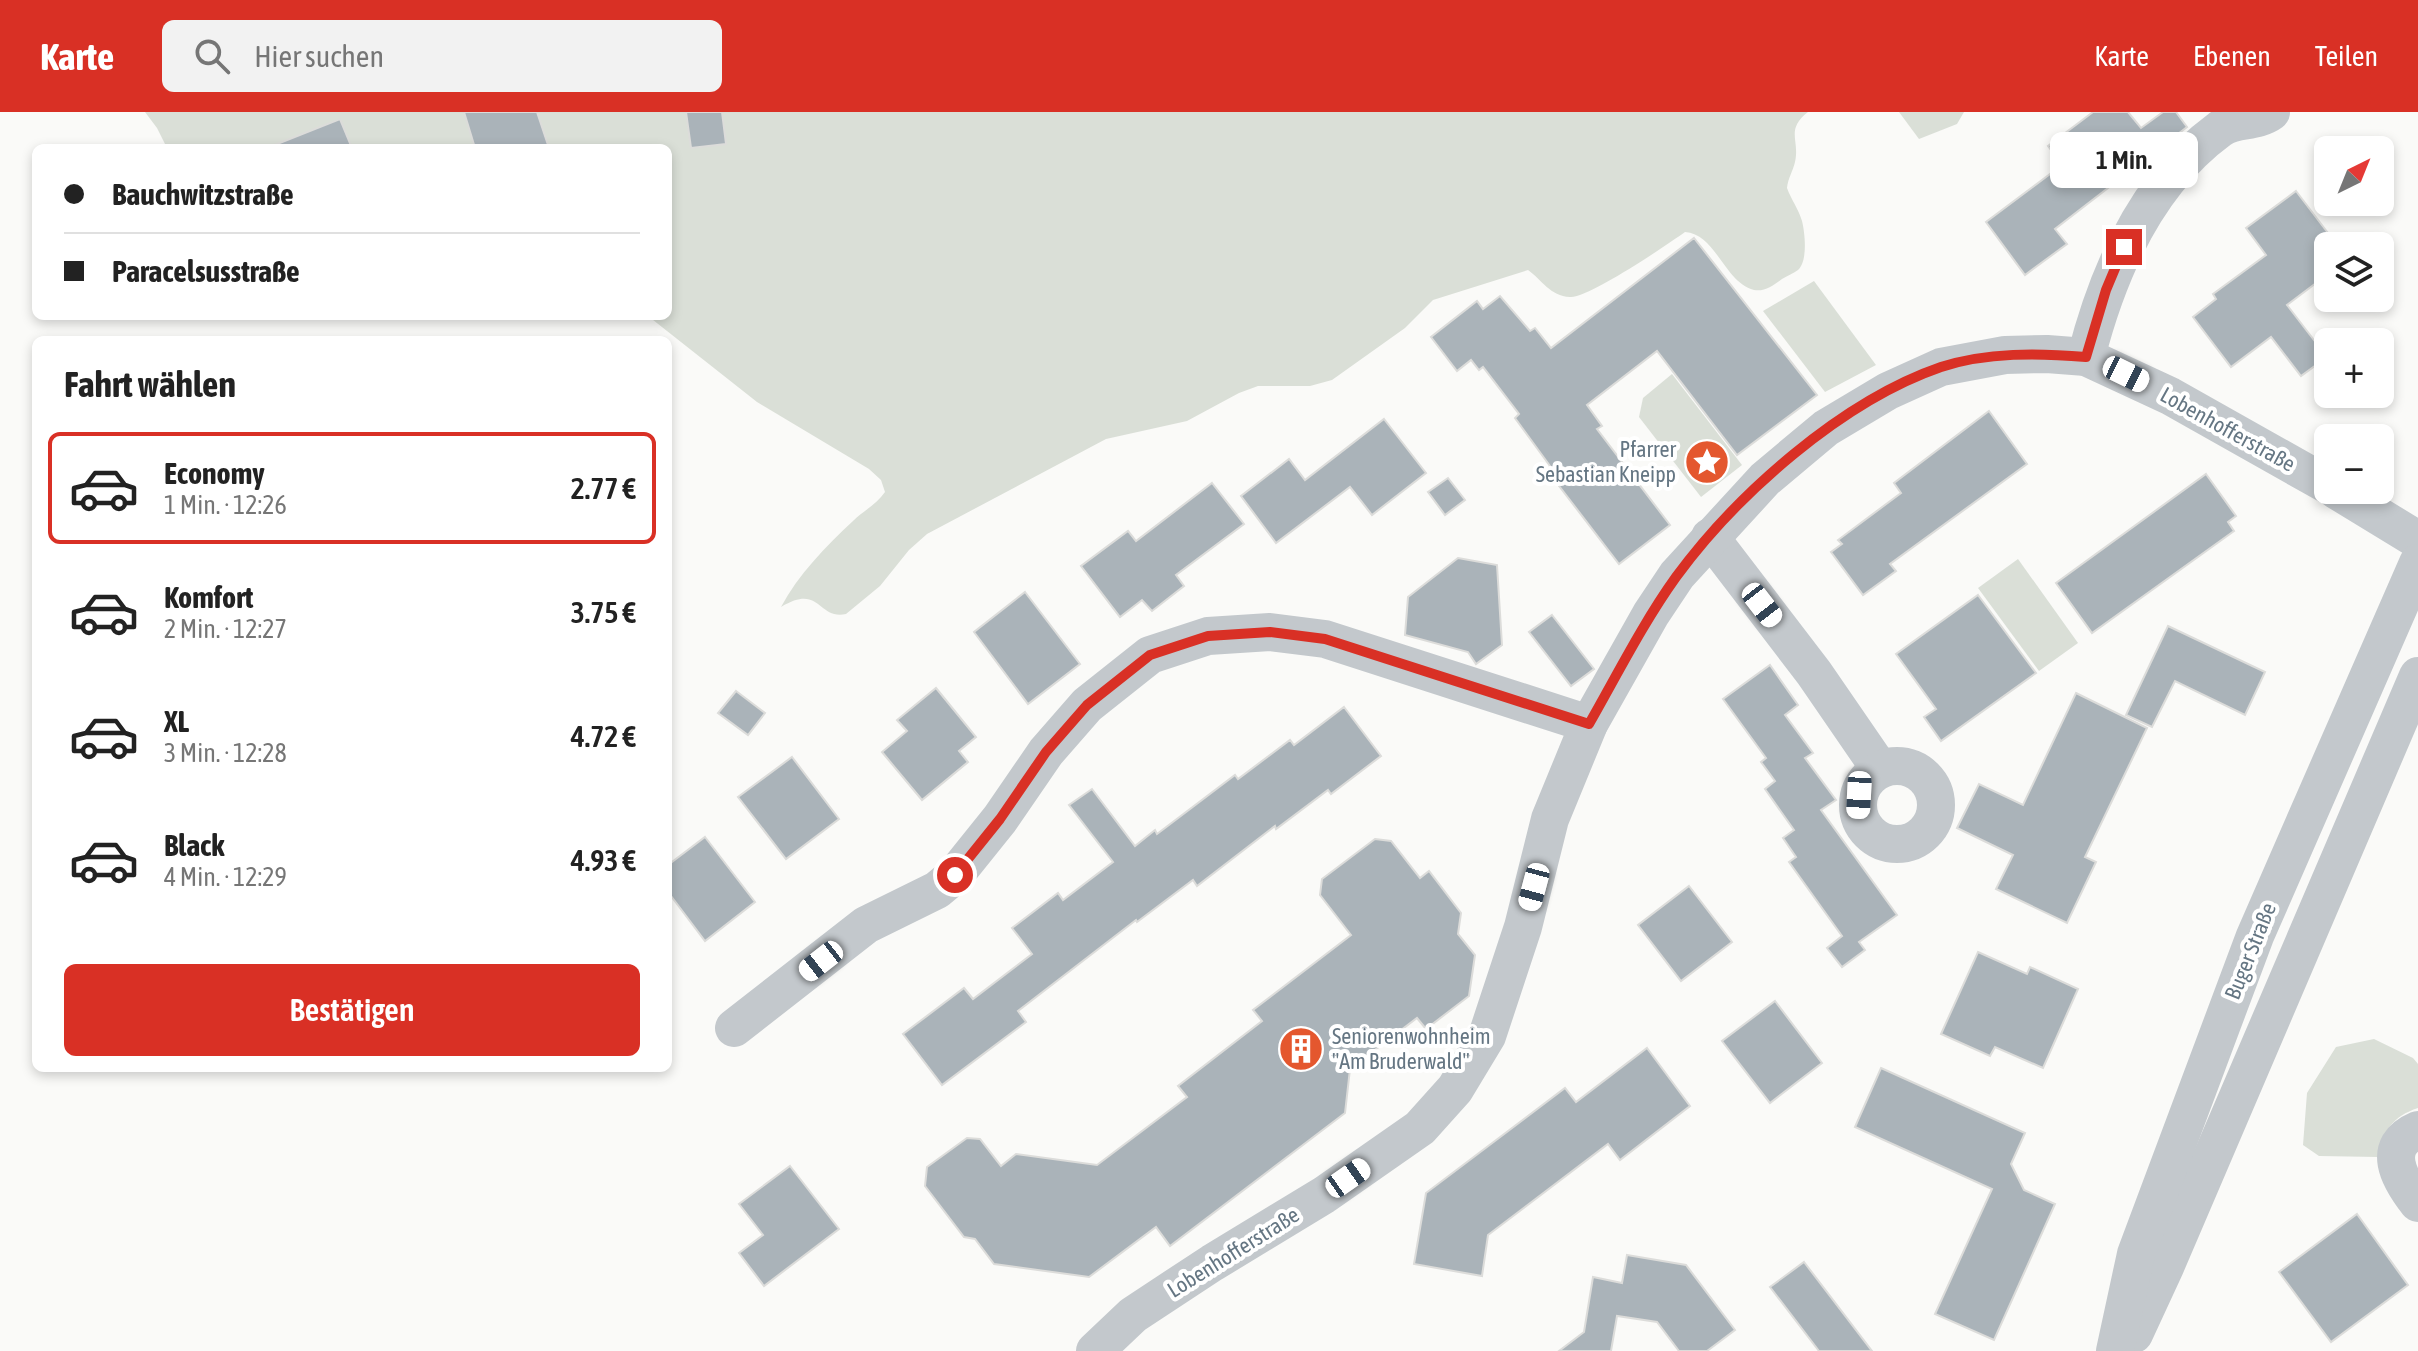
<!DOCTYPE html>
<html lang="de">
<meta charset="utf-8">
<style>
body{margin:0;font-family:"Asap Condensed",sans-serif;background:#f2f2f2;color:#222;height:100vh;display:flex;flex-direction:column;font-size:30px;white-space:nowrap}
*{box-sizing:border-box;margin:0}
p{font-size:26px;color:#767676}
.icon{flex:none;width:44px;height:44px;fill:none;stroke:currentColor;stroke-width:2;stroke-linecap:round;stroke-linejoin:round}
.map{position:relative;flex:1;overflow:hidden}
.drawer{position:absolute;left:32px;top:224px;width:640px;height:736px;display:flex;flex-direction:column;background:#fff;border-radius:12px;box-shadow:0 4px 12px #0003}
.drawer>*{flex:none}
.top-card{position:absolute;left:32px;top:32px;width:640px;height:176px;border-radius:12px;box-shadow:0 4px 12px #0003;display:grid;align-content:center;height:176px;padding:0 32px;background:#fff}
.needle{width:52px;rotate:43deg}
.controls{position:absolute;left:2314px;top:24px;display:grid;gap:16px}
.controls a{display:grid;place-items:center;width:80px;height:80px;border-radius:12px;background:#fff;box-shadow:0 4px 12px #0003;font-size:40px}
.end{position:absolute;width:36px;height:36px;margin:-18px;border:10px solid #d93025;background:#fff;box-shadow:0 0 0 4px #fff}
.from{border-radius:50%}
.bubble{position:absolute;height:56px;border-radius:12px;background:#fff;box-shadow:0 4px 12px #0003;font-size:26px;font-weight:600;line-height:56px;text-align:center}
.car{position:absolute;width:24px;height:48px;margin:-24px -12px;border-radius:10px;box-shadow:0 0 6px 2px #0007;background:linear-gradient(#fff 24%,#345 0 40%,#fff 0 76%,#345 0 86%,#fff 0)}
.top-card b{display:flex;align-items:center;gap:28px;height:76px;font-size:30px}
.top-card b+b{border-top:2px solid #e0e0e0}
.top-card i{width:20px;height:20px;background:#222}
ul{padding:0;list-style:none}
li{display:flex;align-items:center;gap:24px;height:112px;margin:0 16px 12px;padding:0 16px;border:4px solid transparent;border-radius:12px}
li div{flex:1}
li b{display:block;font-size:30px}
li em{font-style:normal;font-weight:600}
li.selected{border-color:#d93025}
li>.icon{width:72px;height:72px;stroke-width:1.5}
h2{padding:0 32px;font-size:36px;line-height:96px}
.primary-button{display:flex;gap:16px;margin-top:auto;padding:16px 32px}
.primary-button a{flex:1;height:92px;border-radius:12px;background:#d93025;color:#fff;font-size:32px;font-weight:600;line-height:92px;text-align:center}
header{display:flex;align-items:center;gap:48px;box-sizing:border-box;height:112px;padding:0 40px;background:#d93025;color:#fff}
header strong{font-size:38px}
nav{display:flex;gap:44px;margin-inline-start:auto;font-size:28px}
.search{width:560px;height:72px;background:#f2f2f2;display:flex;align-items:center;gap:20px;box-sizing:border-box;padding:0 28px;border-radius:12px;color:#767676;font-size:30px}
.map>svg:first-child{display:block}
</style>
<header>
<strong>Karte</strong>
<div class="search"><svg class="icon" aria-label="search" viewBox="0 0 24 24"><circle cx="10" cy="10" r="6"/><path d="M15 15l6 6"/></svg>Hier suchen</div>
<nav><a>Karte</a><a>Ebenen</a><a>Teilen</a></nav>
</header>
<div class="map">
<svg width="2418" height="1239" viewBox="0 0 2418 1239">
<rect width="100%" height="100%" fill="#fafaf8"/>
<g fill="#dadfd7">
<path d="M145,0h1663c-23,18 -8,28 -13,50 -2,9 -7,16 -8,26 4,11 12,22 15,33 3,12 6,40 -4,49 -4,3 -11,6 -16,9 -8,6 -17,13 -28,11 -30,-8 -38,-56 -69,-58 -18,13 -98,67 -115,65 -20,-1 -28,-17 -42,-27l-95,30 -28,28 -73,52 -22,6h-52l-19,7 -52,28 -81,18 -179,95 -18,16 -29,36 -34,28c-29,6 -25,-31 -65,-7 17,-32 45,-61 72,-86 10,-10 24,-17 32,-29l-4,-12 -12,-11 -112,-67 -109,-86h20v-168h-501l-10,-20z"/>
<polygon points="1899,0 1964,0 1957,12 1919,27"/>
<polygon points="1814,169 1876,253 1825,280 1763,199"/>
<polygon points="1672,262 1742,353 1701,385 1639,305 1643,286"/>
<polygon points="2018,447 2078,531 2039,559 1978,476"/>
<path d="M2374,927l39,19 5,6v44c-25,8 -36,24 -40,49l-59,-1 -16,-11 4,-52 29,-46z"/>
</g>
<g fill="#aab3b9" stroke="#dcdcda" stroke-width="2">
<polygon points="464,0 537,0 549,36 475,36"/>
<polygon points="686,0 722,0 726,32 691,36"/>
<polygon points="2093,0 2128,0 2141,16 2163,0 2176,0 2187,15 2055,117 2067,132 2025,163 1986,110 2062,53 2048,34"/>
<polygon points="340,7 352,36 272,36 272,34"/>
<polygon points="2296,79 2328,121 2328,162 2287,193 2327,245 2301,264 2271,225 2231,255 2193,205 2216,187 2213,182 2266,143 2246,116"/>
<polygon points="1694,126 1817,283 1737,343 1657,239 1587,293 1602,314 1597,317 1670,413 1619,452 1546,357 1550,354 1515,306 1519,302 1483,255 1479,258 1471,248 1457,259 1431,225 1477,189 1483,197 1500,184 1530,219 1535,216 1551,236"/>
<polygon points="1989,299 2027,352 1890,452 1896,459 1863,483 1831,440 1842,432 1838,428 1901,381 1894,371"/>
<polygon points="1384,307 1426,361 1372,403 1350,375 1276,431 1241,384 1289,347 1305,368"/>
<polygon points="2206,362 2236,404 2228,410 2234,419 2092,521 2056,471"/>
<polygon points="1448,366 1465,388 1445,403 1428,380"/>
<polygon points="1212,371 1244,412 1176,463 1184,474 1152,499 1142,488 1120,505 1081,454 1128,419 1136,429"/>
<polygon points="1458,446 1497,453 1502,533 1476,552 1468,540 1405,523 1408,485"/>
<polygon points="1025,480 1080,552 1028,592 974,520"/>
<polygon points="1978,483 2036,561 1941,629 1924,605 1936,597 1896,542"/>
<polygon points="1552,503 1594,557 1571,574 1529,520"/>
<polygon points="2168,514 2265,560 2245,603 2175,569 2152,615 2126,603"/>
<polygon points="1770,553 1798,593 1785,603 1813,641 1805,646 1836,688 1821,698 1897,803 1859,830 1865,838 1842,855 1827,836 1842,824 1789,750 1796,745 1783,726 1794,718 1765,677 1775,669 1761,650 1766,646 1723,587"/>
<polygon points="936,576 976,625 959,639 968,650 922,688 882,640 907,619 897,608"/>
<polygon points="736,579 765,601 748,623 718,601"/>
<polygon points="2076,581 2147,616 2085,745 2096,750 2067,811 1996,777 2013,743 1957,716 1979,672 2023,693"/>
<polygon points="1344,595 1381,644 1331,682 1328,678 1276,717 1275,714 1197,774 1193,768 1137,810 1136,808 1018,899 1026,910 942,973 903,922 964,876 973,887 1032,842 1012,816 1058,781 1063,788 1113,750 1069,693 1092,677 1135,734 1155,718 1157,722 1235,663 1238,667 1290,628 1294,633"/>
<polygon points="792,645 839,707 786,747 738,685"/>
<polygon points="705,725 755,790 705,829 668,780 668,753"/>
<polygon points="1375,727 1391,729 1420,766 1429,759 1461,801 1458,822 1475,843 1469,884 1426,917 1417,906 1350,957 1345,1001 1170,1134 1156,1115 1089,1165 994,1152 975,1127 964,1125 925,1074 927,1055 967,1026 980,1027 1001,1054 1016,1042 1097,1053 1187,985 1178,974 1262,909 1253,898 1351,823 1320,783 1322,767"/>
<polygon points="1689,774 1732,830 1681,869 1638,813"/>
<polygon points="1978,840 2027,862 2030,855 2078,877 2043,956 1995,935 1990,944 1941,922"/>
<polygon points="1775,889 1822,951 1770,991 1722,929"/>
<polygon points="1647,936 1690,994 1620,1048 1608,1032 1488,1123 1482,1164 1414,1152 1426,1081 1565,976 1576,990"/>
<polygon points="1881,956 2025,1021 2011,1052 2024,1078 2055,1092 1994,1228 1935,1202 1992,1077 1855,1015"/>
<polygon points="790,1054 839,1117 764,1174 739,1141 763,1123 739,1092"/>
<polygon points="2357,1102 2408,1173 2331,1230 2279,1160"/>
<polygon points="1627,1143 1686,1153 1735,1218 1707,1239 1679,1239 1657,1210 1617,1204 1611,1239 1559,1239 1584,1220 1593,1165 1622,1171"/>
<polygon points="1804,1150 1872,1239 1819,1239 1770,1175"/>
</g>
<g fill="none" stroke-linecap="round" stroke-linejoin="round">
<g stroke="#c3c8cc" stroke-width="38">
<path d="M2086,245c22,-86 60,-174 134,-228 14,-11 36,-6 51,-17"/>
<polyline points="2336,378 2418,428"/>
<polyline points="1710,425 1814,561 1880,657"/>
<circle cx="1897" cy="693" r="39"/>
<polyline points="734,916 866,813 937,778 955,763 1000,707 1046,640 1087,593 1150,543 1208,524 1270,520 1325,527 1589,612"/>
<path d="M2418,1018c-38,16 -19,49 0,73"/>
<polyline points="2134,1222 2165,1155 2418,564"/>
<polyline points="1095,1239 1133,1203 1212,1151 1324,1083 1420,1016 1455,977 1487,924 1523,815 1550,707 1589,612 1651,502 1677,463 1765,367 1826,316 1888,279 1941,255 2005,243 2047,242 2086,245 2170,284 2328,373"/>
<polyline points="2115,1239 2136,1142 2255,824 2418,451"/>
</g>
</g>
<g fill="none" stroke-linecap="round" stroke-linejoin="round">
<path stroke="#d93025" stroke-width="10" d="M955,763l45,-56 46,-67 41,-47 63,-50 58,-19 62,-4 55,7 264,85c28,-49 54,-101 87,-147 61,-83 166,-176 265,-210 46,-15 98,-14 145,-10l20,-67 18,-43"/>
</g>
<defs>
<g id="sight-disc" transform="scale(2.3)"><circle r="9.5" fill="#e4572e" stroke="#fff"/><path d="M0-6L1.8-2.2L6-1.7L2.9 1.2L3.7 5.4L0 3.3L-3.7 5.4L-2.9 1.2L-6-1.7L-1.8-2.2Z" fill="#fff"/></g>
<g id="building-disc" transform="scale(2.3)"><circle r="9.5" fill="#e4572e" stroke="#fff"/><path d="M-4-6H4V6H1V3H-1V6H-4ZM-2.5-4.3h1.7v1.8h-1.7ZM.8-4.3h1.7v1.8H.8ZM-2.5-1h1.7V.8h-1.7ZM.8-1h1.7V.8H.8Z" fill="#fff"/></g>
</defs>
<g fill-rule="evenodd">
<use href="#sight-disc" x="1707" y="350"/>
<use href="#building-disc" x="1301" y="937"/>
</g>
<g text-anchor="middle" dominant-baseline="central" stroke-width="8" stroke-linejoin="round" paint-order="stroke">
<g font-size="22" fill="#657683" stroke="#fff">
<text transform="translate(2228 317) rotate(29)">Lobenhofferstraße</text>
<text transform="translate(2250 839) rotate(-68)">Buger Straße</text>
<text transform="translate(1233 1140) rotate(-32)">Lobenhofferstraße</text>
</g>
<g font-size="22" fill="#657683" stroke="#fff" text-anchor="end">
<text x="1676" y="337">Pfarrer<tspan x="1676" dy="25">Sebastian Kneipp</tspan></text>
<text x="1332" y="924" text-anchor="start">Seniorenwohnheim<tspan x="1332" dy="25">"Am Bruderwald"</tspan></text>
</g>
</g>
</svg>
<div class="controls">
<a><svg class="needle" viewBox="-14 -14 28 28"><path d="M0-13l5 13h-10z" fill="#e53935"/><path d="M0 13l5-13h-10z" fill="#767676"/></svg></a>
<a><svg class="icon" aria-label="layers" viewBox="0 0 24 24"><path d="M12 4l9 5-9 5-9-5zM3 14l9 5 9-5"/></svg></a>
<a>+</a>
<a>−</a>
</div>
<i class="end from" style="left:955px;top:763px"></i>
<i class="end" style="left:2124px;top:135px"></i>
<div class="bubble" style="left:2050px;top:20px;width:148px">1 Min.</div>
<i class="car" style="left:2126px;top:262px;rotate:116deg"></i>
<i class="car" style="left:1762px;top:493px;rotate:142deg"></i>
<i class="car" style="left:1859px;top:683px;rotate:183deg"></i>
<i class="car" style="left:1534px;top:775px;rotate:195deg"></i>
<i class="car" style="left:821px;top:849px;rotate:232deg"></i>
<i class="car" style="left:1348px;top:1066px;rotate:55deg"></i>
<div class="top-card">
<b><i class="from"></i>Bauchwitzstraße</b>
<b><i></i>Paracelsusstraße</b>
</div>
<section class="drawer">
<h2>Fahrt wählen</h2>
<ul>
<li class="selected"><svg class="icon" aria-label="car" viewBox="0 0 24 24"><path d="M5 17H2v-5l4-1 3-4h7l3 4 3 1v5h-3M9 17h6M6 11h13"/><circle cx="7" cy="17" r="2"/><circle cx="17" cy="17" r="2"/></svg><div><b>Economy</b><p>1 Min. · 12:26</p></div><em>2.77 €</em></li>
<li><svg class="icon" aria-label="car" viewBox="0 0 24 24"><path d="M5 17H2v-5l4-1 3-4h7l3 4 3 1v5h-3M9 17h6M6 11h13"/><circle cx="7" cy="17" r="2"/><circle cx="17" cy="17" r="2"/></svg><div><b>Komfort</b><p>2 Min. · 12:27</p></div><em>3.75 €</em></li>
<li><svg class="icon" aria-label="car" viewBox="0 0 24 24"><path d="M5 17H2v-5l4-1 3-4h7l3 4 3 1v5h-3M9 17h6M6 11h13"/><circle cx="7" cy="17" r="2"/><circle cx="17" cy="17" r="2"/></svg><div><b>XL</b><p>3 Min. · 12:28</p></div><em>4.72 €</em></li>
<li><svg class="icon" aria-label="car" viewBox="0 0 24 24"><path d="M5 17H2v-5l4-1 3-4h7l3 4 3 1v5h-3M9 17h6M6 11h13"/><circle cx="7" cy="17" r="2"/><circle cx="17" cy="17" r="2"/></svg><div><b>Black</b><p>4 Min. · 12:29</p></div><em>4.93 €</em></li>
</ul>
<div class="primary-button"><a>Bestätigen</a></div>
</section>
</div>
